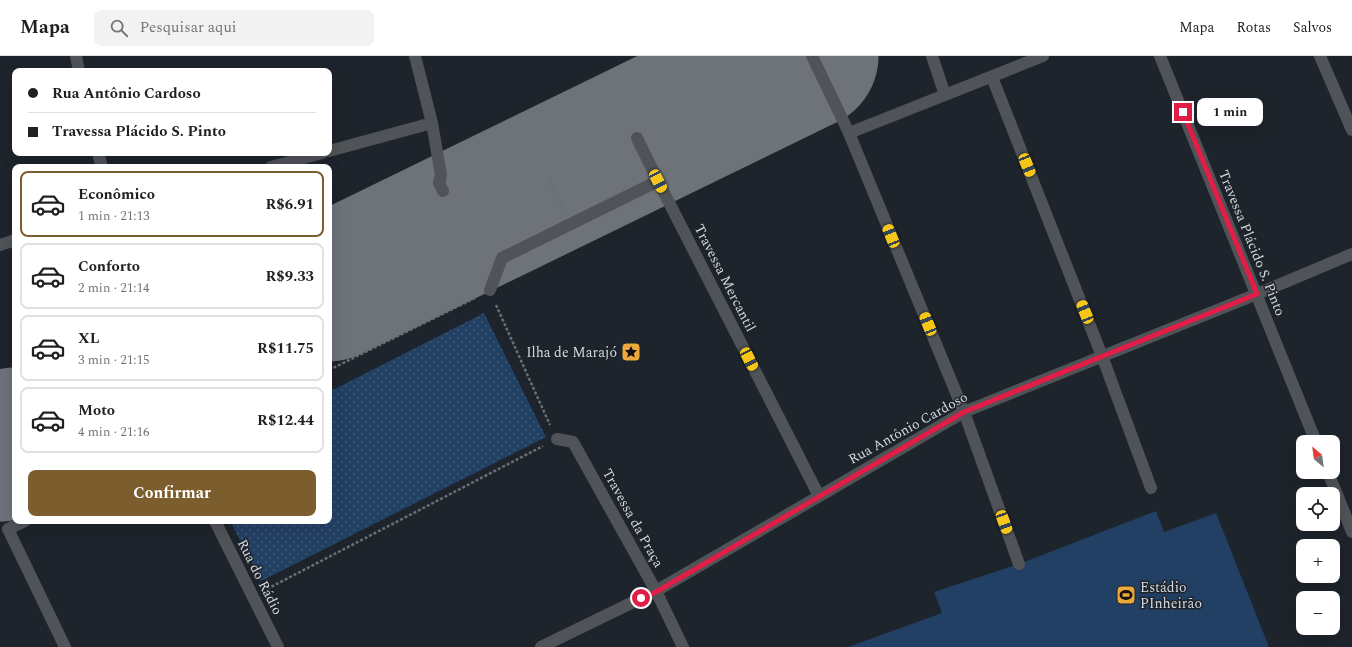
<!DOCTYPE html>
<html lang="pt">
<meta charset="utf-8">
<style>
body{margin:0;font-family:Spectral,serif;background:#f2f2f2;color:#202124;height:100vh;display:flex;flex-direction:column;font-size:15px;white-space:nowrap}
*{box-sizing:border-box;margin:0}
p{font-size:13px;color:#757577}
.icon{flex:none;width:22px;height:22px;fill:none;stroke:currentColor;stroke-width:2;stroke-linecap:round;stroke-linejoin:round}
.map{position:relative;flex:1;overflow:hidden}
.drawer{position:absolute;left:12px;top:108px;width:320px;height:360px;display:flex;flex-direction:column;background:#fff;border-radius:8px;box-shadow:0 4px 16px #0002}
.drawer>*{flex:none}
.guide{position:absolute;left:12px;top:12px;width:320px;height:88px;border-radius:8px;box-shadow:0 4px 16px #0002;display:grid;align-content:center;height:88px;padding:0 16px;background:#fff}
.needle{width:26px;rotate:331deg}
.tools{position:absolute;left:1296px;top:379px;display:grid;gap:8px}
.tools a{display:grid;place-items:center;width:44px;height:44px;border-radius:8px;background:#fff;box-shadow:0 4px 16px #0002;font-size:20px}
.end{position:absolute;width:18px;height:18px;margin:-9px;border:5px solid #e11d48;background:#fff;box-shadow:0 0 0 2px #fff}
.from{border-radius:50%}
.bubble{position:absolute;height:28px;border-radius:8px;background:#fff;box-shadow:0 4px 16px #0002;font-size:13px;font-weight:700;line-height:28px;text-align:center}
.car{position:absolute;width:12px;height:24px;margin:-12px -6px;border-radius:5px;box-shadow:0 0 3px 1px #0007;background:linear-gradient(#f5c518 24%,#345 0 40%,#f5c518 0 76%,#345 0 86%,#f5c518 0)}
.guide b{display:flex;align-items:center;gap:14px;height:38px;font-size:15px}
.guide b+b{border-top:1px solid #e0e0e0}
.guide i{width:10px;height:10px;background:#202124}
ul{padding:7px 0 0;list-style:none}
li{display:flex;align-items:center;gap:12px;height:66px;margin:0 8px 6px;padding:0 8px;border:2px solid #e0e0e0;border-radius:8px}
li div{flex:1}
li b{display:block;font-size:15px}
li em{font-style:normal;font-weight:700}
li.current{border-color:#7c5e2e}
li>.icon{width:36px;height:36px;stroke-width:1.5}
.primary-button{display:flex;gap:8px;margin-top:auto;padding:8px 16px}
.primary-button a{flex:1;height:46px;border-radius:8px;background:#7c5e2e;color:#fff;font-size:16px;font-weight:700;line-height:46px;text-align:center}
header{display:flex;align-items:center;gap:24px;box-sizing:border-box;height:56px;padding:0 20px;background:#fff;border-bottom:1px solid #e0e0e0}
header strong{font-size:19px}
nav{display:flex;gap:22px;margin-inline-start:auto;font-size:14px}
.search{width:280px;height:36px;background:#f2f2f2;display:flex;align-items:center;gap:10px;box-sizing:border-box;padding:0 14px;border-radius:8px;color:#757577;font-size:15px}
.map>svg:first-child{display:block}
</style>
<header>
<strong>Mapa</strong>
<div class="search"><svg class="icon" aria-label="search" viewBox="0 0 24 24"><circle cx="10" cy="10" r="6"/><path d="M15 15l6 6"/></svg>Pesquisar aqui</div>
<nav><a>Mapa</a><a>Rotas</a><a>Salvos</a></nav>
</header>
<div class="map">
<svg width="1352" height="591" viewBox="0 0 1352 591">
<defs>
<pattern id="green-dots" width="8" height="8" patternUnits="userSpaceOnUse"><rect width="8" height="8" fill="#223f64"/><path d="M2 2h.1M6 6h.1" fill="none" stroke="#415a7a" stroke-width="1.8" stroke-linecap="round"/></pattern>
</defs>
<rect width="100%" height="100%" fill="#1e242b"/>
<polygon fill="url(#green-dots)" points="484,257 546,381 261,525 230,465 329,465 329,336"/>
<polygon fill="#223f64" points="1156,455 1164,476 1216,457 1269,591 848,591 942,557 934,536 1019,508"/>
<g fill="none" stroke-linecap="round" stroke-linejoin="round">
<g stroke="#6e737a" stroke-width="147">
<polyline points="329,232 805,0"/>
<polyline points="0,392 15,385"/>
</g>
<g stroke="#6a6f75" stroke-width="2.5" stroke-dasharray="3 2" stroke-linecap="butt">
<polyline points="550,124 563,153"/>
<polyline points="496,249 550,369"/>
<polyline points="329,314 475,242"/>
<polyline points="267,533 543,390"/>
</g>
<g stroke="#505357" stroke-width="12">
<polyline points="76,0 79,15"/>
<polyline points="415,0 432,67 441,119 439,127 443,135"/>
<polyline points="812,0 849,77 964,356 1019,508"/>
<polyline points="932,0 945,39"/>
<polyline points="1160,0 1316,386"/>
<polyline points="1320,0 1352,74"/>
<polyline points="992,21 1102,300 1151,432"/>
<polyline points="849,77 1043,0"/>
<polyline points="637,82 658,125 819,440"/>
<polyline points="329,95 432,67"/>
<polyline points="98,97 102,111"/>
<polyline points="271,111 322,97"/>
<polyline points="0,189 15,184"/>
<polyline points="490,234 502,202 658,125"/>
<polyline points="557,383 573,386 656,535 683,591"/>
<polyline points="1328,416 1352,476"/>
<polyline points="25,465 8,473 65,591"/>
<polyline points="215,465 278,591"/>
<polyline points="541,591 656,535 964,356 1257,238 1352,198"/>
</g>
</g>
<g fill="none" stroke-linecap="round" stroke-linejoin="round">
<polyline stroke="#e11d48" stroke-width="5" points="641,542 656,536 964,356 1257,238 1183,56"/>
</g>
<defs>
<g id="sight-square" transform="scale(1)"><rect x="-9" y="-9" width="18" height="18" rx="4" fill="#eda83b" stroke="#1e242b"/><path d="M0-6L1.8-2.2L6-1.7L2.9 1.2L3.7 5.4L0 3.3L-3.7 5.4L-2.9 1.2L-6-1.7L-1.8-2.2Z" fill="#111"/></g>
<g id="stadium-square" transform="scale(1)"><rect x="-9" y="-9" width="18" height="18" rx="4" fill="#eda83b" stroke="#1e242b"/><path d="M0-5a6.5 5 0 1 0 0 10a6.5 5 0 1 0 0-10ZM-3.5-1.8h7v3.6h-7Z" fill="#111"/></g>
</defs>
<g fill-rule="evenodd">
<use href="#sight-square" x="631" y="296"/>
<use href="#stadium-square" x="1126" y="539"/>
</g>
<g text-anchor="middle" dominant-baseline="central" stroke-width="3" stroke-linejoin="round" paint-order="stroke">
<g font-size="14" fill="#d5d9de" stroke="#1e242b">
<text transform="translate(1252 187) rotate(68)">Travessa Plácido S. Pinto</text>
<text transform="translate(725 222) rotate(63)">Travessa Mercantil</text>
<text transform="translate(908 372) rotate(-29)">Rua Antônio Cardoso</text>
<text transform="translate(633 462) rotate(61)">Travessa da Praça</text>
<text transform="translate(260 521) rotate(63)">Rua do Rádio</text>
</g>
<g font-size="14" fill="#d5d9de" stroke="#1e242b" text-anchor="end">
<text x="617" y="296">Ilha de Marajó</text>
<text x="1140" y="531" text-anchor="start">Estádio<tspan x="1140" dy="16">PInheirão</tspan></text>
</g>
</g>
</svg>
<div class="tools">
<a><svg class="needle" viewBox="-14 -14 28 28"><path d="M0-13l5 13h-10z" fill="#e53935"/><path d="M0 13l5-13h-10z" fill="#757577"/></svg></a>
<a><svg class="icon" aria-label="locate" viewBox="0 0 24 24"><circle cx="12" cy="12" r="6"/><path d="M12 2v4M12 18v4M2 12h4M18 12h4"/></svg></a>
<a>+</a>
<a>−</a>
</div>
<i class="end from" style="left:641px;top:542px"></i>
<i class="end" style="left:1183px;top:56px"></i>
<div class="bubble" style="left:1197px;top:42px;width:66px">1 min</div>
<i class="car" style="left:1027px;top:109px;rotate:158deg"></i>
<i class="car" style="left:658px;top:125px;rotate:153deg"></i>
<i class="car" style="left:891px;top:180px;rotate:338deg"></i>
<i class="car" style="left:1085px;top:256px;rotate:338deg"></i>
<i class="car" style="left:928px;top:268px;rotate:338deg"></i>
<i class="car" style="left:749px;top:303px;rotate:153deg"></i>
<i class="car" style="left:1004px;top:466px;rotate:160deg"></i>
<div class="guide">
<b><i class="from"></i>Rua Antônio Cardoso</b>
<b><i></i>Travessa Plácido S. Pinto</b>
</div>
<section class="drawer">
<ul>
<li class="current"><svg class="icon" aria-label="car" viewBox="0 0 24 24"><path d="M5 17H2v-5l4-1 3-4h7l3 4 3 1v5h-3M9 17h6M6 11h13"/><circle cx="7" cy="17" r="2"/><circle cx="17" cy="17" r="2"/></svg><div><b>Econômico</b><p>1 min · 21:13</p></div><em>R$6.91</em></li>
<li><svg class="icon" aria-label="car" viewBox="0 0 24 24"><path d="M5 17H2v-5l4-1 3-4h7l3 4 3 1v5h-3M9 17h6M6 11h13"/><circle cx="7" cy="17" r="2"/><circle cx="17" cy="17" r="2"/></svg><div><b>Conforto</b><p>2 min · 21:14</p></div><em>R$9.33</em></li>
<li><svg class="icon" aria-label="car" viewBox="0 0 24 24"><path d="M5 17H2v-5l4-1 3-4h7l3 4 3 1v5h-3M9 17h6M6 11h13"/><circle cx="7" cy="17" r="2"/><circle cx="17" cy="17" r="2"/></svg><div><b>XL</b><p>3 min · 21:15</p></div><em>R$11.75</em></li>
<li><svg class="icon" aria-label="car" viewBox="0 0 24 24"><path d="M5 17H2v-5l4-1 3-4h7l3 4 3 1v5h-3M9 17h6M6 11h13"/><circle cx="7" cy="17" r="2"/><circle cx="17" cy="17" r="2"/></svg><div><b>Moto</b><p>4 min · 21:16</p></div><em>R$12.44</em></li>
</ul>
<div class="primary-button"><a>Confirmar</a></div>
</section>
</div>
